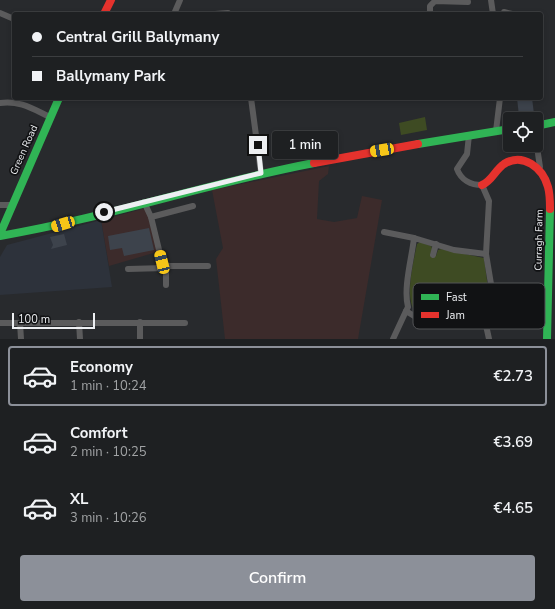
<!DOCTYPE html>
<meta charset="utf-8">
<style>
body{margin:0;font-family:"Nunito Sans",sans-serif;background:#26282a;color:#f1f3f6;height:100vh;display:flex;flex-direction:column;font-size:15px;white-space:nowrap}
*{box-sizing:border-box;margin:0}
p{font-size:13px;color:#a1a3a5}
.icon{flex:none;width:22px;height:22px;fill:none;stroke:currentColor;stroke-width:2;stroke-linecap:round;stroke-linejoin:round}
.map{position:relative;height:339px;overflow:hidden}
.drawer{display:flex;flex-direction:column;background:#1e2022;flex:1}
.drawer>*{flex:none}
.guide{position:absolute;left:12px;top:12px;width:531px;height:88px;border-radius:4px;box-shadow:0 2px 6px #0003,0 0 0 1px #3c3e40;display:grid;align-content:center;height:88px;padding:0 20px;background:#1e2022}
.controls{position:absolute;left:503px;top:112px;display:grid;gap:8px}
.controls a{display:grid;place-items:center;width:40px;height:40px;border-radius:4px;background:#1e2022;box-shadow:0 2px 6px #0003,0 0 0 1px #3c3e40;font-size:20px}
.scale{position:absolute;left:12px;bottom:10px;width:83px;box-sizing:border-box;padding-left:4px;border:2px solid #edeff2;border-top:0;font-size:11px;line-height:14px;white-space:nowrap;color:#edeff2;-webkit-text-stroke:3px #111214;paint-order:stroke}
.end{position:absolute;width:18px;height:18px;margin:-9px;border:5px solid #edeff2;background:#111;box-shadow:0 0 0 2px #111}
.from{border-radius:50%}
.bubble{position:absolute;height:28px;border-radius:4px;background:#1e2022;box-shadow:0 2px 6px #0003,0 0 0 1px #3c3e40;font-size:13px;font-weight:600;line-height:28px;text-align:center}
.car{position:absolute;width:12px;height:24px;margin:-12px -6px;border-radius:5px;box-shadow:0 0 3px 1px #0007;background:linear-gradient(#f5c518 24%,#345 0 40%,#f5c518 0 76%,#345 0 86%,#f5c518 0)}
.guide b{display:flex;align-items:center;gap:14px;height:38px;font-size:15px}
.guide b+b{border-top:1px solid #3c3e40}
.guide i{width:10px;height:10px;background:#f1f3f6}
ul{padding:7px 0 0;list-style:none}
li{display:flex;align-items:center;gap:12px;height:60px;margin:0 8px 6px;padding:0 12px;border:2px solid transparent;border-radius:4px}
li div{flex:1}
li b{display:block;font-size:15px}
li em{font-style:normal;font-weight:600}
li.current{border-color:#8c9099}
li>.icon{width:36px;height:36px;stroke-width:1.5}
.action{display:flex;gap:8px;margin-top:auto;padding:8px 20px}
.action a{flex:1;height:46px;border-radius:4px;background:#8c9099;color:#fff;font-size:16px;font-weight:600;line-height:46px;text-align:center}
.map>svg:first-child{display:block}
</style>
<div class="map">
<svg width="555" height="339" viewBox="0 0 555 339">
<rect width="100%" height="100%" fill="#282a2d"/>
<g fill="#3c2b2b">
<polygon points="329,166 328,174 319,181 317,219 334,222 357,218 362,196 382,200 358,339 225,339 216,259 223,248 212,190"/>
<polygon points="143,209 149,212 157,252 109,266 101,220"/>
</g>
<polygon fill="#2d323b" points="101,220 112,287 0,295 0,257 7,245"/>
<g fill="#3e4b23">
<polygon points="425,117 427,130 401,135 399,123"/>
<path d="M420,242l11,4 5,10 2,-6 3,-1 43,9 5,38 -4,12c-9,8 -61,10 -70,3 -11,-12 -1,-52 2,-67z"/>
</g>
<g fill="#3d434c">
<polygon points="517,98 532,98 534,114 519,116"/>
<polygon points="149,228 154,250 124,256 122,248 110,250 108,236"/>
<polygon points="64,234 67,245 51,249 53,245 50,237"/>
</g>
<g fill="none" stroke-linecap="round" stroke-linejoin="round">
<g stroke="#5b5b5c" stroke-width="6">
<polyline points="491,0 493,14"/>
<polyline points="504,12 512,14"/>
<polyline points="0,13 14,19"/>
<polyline points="54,14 70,14"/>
<polyline points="174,14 180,0"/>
<polyline points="215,14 228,13"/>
<polyline points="430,14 430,6 435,1 468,2"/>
<polyline points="251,98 261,173"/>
<path d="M0,103c19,-3 33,6 50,14"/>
<polyline points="496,131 500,98"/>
<path d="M469,135l-2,19 -10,15c4,11 14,16 25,16l7,16 -3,53 7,42 -2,7 -7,13 5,23"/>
<polyline points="539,169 540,167 537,147 541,125"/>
<polyline points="144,202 151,217 162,262 166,269 166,285"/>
<polyline points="0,205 12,205"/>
<polyline points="151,217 193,206"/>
<polyline points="384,232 414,238"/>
<polyline points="433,255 436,244"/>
<polyline points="164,266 208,266"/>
<polyline points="128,269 165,268"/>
<path d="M406,311l2,-4c-5,-19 4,-50 6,-69l40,12 32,4"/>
<polyline points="79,322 80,339"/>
<polyline points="140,322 140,339"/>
<polyline points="0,323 185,323"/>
<polyline points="20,323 21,339"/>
<polyline points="393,339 406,311 419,319 485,319"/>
</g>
<g stroke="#30b455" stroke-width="8">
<polyline points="536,126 555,122"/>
<polyline points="418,144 510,129"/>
<polyline points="0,234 59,98"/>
<path d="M0,236c106,-18 208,-53 314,-73"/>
<polyline points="547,339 550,209"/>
</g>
<g stroke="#e5322d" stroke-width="8">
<polyline points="104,14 111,0"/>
<polyline points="314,163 418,144"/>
<path d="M482,185c10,-4 13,-15 22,-21 19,-12 39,4 44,23 2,7 2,14 2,22"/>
</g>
</g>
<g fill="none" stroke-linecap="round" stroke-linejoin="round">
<polyline stroke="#edeff2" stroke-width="5" points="104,212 261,173 258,145"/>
</g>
<g text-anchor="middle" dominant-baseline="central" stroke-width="3.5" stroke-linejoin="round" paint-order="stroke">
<g font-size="10" fill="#edeff2" stroke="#111214">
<text transform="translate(24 150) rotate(-66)">Green Road</text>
<text transform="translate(539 240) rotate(-89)">Curragh Farm</text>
</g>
</g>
<rect x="413" y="283" width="132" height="46" rx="6" fill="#111214" stroke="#535457" stroke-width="1"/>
<rect x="421" y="294" width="18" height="6" fill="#30b455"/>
<rect x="421" y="312" width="18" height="6" fill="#e5322d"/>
<g font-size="11" fill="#edeff2">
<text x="446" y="301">Fast</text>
<text x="446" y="319">Jam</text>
</g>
</svg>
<div class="controls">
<a><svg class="icon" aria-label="locate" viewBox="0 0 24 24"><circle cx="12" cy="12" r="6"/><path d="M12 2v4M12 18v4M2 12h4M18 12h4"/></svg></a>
</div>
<div class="scale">100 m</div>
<i class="end from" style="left:104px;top:212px"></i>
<i class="end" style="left:258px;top:145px"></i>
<div class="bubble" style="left:272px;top:131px;width:66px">1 min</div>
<i class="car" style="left:382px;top:150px;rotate:260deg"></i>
<i class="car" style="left:63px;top:224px;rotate:253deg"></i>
<i class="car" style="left:162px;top:262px;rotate:346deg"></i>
<div class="guide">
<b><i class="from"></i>Central Grill Ballymany</b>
<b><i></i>Ballymany Park</b>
</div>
</div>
<section class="drawer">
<ul>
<li class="current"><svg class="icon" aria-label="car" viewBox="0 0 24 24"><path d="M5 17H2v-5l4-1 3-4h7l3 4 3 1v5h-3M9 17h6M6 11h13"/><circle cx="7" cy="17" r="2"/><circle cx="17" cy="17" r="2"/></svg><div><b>Economy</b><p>1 min · 10:24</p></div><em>€2.73</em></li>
<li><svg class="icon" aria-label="car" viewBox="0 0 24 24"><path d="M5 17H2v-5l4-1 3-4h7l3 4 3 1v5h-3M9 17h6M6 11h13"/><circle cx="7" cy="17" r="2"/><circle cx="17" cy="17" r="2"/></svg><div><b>Comfort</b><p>2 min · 10:25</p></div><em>€3.69</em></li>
<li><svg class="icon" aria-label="car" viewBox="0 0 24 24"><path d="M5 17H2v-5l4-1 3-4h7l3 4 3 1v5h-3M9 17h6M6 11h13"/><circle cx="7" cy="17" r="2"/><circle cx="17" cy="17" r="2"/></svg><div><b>XL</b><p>3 min · 10:26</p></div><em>€4.65</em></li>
</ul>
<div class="action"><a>Confirm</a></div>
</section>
